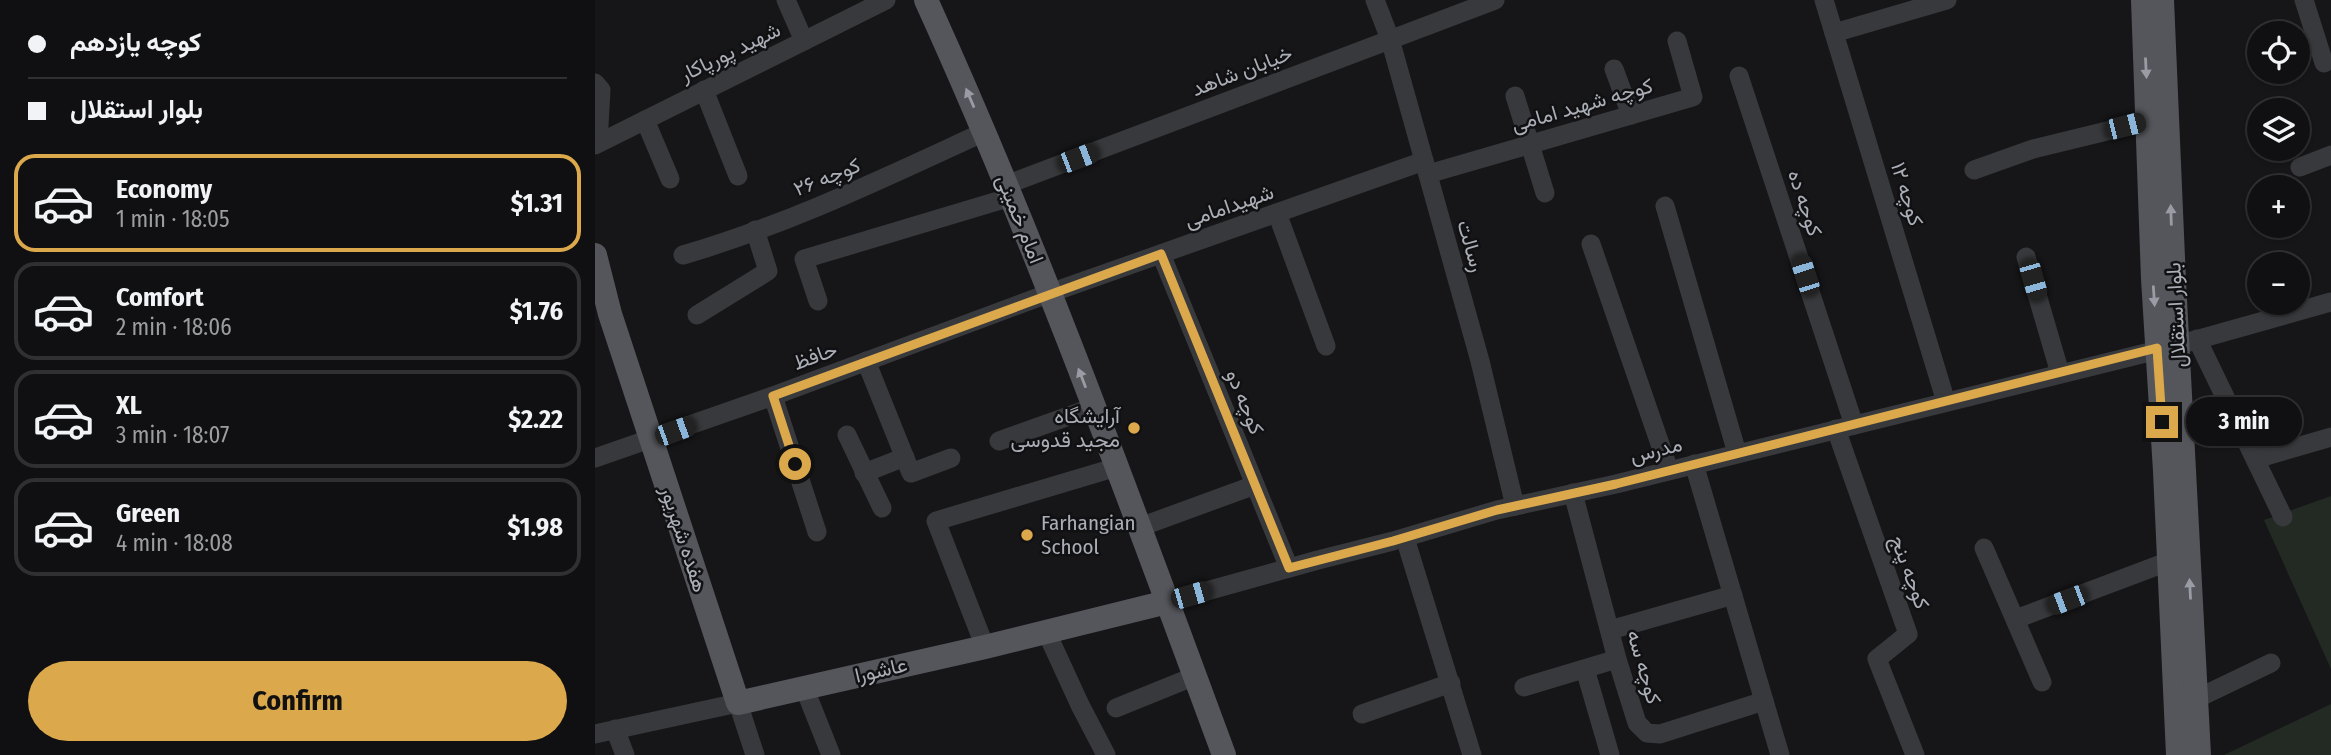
<!DOCTYPE html>
<meta charset="utf-8">
<style>
body{margin:0;font-family:"Fira Sans Condensed",Vazirmatn,sans-serif;background:#19191b;color:#f1f3f6;height:100vh;display:flex;flex-direction:column;font-size:26px;white-space:nowrap}
*{box-sizing:border-box;margin:0}
p{font-size:23px;color:#9c9d9f}
.icon{flex:none;width:38px;height:38px;fill:none;stroke:currentColor;stroke-width:2;stroke-linecap:round;stroke-linejoin:round}
.map{position:relative;flex:1;overflow:hidden}
.details{display:flex;flex-direction:column;background:#101012;width:595px}
.details>*{flex:none}
.top-card{display:grid;align-content:center;height:154px;padding:0 28px;background:#101012}
.fabs{position:absolute;left:1652px;top:21px;display:grid;gap:14px}
.fabs a{display:grid;place-items:center;width:63px;height:63px;border-radius:50%;background:#101012;box-shadow:0 2px 5px #0004,0 0 0 2px #303032;font-size:35px}
.end{position:absolute;width:32px;height:32px;margin:-16px;border:9px solid #dba94b;background:#111;box-shadow:0 0 0 4px #111}
.from{border-radius:50%}
.bubble{position:absolute;height:49px;border-radius:24px;background:#101012;box-shadow:0 2px 5px #0004,0 0 0 2px #303032;font-size:23px;font-weight:700;line-height:49px;text-align:center}
.car{position:absolute;width:21px;height:42px;margin:-21px -10px;border-radius:9px;box-shadow:0 0 5px 2px #0007;background:linear-gradient(#222 24%,#8ab4d8 0 40%,#222 0 76%,#8ab4d8 0 86%,#222 0)}
.top-card b{display:flex;align-items:center;gap:24px;height:66px;font-size:26px}
.top-card b+b{border-top:2px solid #303032}
.top-card i{width:18px;height:18px;background:#f1f3f6}
ul{padding:0;list-style:none}
li{display:flex;align-items:center;gap:21px;height:98px;margin:0 14px 10px;padding:0 14px;border:4px solid #303032;border-radius:21px}
li div{flex:1}
li b{display:block;font-size:26px}
li em{font-style:normal;font-weight:700}
li.current{border-color:#dba94b}
li>.icon{width:63px;height:63px;stroke-width:1.5}
.action{display:flex;gap:14px;margin-top:auto;padding:14px 28px}
.action a{flex:1;height:80px;border-radius:42px;background:#dba94b;color:#111;font-size:28px;font-weight:700;line-height:80px;text-align:center}
main{display:flex;flex:1;min-height:0}
.map>svg:first-child{display:block}
</style>
<main>
<section class="details">
<div class="top-card">
<b><i class="from"></i>کوچه یازدهم</b>
<b><i></i>بلوار استقلال</b>
</div>
<ul>
<li class="current"><svg class="icon" aria-label="car" viewBox="0 0 24 24"><path d="M5 17H2v-5l4-1 3-4h7l3 4 3 1v5h-3M9 17h6M6 11h13"/><circle cx="7" cy="17" r="2"/><circle cx="17" cy="17" r="2"/></svg><div><b>Economy</b><p>1 min · 18:05</p></div><em>$1.31</em></li>
<li><svg class="icon" aria-label="car" viewBox="0 0 24 24"><path d="M5 17H2v-5l4-1 3-4h7l3 4 3 1v5h-3M9 17h6M6 11h13"/><circle cx="7" cy="17" r="2"/><circle cx="17" cy="17" r="2"/></svg><div><b>Comfort</b><p>2 min · 18:06</p></div><em>$1.76</em></li>
<li><svg class="icon" aria-label="car" viewBox="0 0 24 24"><path d="M5 17H2v-5l4-1 3-4h7l3 4 3 1v5h-3M9 17h6M6 11h13"/><circle cx="7" cy="17" r="2"/><circle cx="17" cy="17" r="2"/></svg><div><b>XL</b><p>3 min · 18:07</p></div><em>$2.22</em></li>
<li><svg class="icon" aria-label="car" viewBox="0 0 24 24"><path d="M5 17H2v-5l4-1 3-4h7l3 4 3 1v5h-3M9 17h6M6 11h13"/><circle cx="7" cy="17" r="2"/><circle cx="17" cy="17" r="2"/></svg><div><b>Green</b><p>4 min · 18:08</p></div><em>$1.98</em></li>
</ul>
<div class="action"><a>Confirm</a></div>
</section>
<div class="map">
<svg width="1736" height="755" viewBox="0 0 1736 755">
<rect width="100%" height="100%" fill="#161618"/>
<g fill="#232a24">
<polygon points="1736,496 1736,669 1669,520"/>
<polygon points="1736,704 1736,755 1629,755"/>
</g>
<g fill="none" stroke-linecap="round" stroke-linejoin="round">
<g stroke="#38393c" stroke-width="19">
<polyline points="191,0 209,41"/>
<polyline points="780,0 795,39 885,361 920,506"/>
<polyline points="1229,0 1351,402"/>
<polyline points="1709,0 1729,63"/>
<polyline points="1239,33 1352,0"/>
<polyline points="1019,69 1036,115"/>
<polyline points="1144,76 1259,425"/>
<polyline points="0,83 6,90 3,143"/>
<polyline points="109,90 143,176"/>
<polyline points="920,96 950,193"/>
<polyline points="50,120 75,179"/>
<polyline points="0,145 291,0"/>
<polyline points="1705,167 1736,155"/>
<polyline points="1379,170 1438,149 1553,121"/>
<polyline points="833,174 1098,97 1082,41"/>
<polyline points="411,185 900,0"/>
<polyline points="1070,206 1142,453"/>
<polyline points="682,213 731,346"/>
<polyline points="996,244 1074,470"/>
<polyline points="566,254 694,568"/>
<path d="M88,255c104,-30 203,-78 301,-123"/>
<polyline points="1431,257 1465,373"/>
<polyline points="223,301 209,259 416,197"/>
<polyline points="102,315 173,271 160,230"/>
<polyline points="1602,339 1688,517"/>
<polyline points="271,361 316,473 356,458"/>
<polyline points="178,396 222,532"/>
<polyline points="1241,429 1313,634 1282,659 1320,755"/>
<polyline points="252,435 287,508"/>
<polyline points="404,441 499,407"/>
<polyline points="0,458 178,396 455,293 829,161"/>
<polyline points="1661,459 1736,437"/>
<polyline points="1099,464 1185,755"/>
<polyline points="269,473 310,457"/>
<polyline points="978,493 1022,659 1042,723 1052,733 1065,734 1169,701"/>
<polyline points="545,527 660,485"/>
<polyline points="810,538 877,755"/>
<polyline points="1389,548 1447,682"/>
<polyline points="572,602 723,560 798,541 902,510 1021,484 1583,345 1736,302"/>
<polyline points="1421,619 1572,562"/>
<polyline points="1015,630 1138,595"/>
<polyline points="451,631 485,705 511,755"/>
<polyline points="390,647 341,521 522,467"/>
<polyline points="990,669 1015,755"/>
<polyline points="209,687 236,755"/>
<polyline points="929,687 1022,659"/>
<polyline points="1601,699 1676,663"/>
<polyline points="521,708 600,676"/>
<polyline points="767,714 856,683"/>
<polyline points="20,729 30,755"/>
<polyline points="0,734 143,703 160,755"/>
</g>
<g stroke="#54565b" stroke-width="24">
<path d="M331,0c112,246 204,501 298,755"/>
<polyline points="1548,0 1558,279 1570,471 1583,755"/>
<polyline points="1567,0 1579,281 1604,755"/>
<polyline points="0,255 15,314 143,703 390,647 572,602"/>
</g>
</g>
<defs><path id="oneway-solid" d="M-6-.8H1V-3.2L6.5 0L1 3.2V.8H-6Z" transform="scale(1.75)"/></defs>
<g fill="#999ca4">
<use href="#oneway-solid" transform="translate(1551 68) rotate(87)"/>
<use href="#oneway-solid" transform="translate(375 98) rotate(-113)"/>
<use href="#oneway-solid" transform="translate(1576 215) rotate(-92)"/>
<use href="#oneway-solid" transform="translate(1559 296) rotate(86)"/>
<use href="#oneway-solid" transform="translate(487 378) rotate(-111)"/>
<use href="#oneway-solid" transform="translate(1595 589) rotate(-93)"/>
</g>
<g fill="none" stroke-linecap="round" stroke-linejoin="round">
<polyline stroke="#dba94b" stroke-width="9" points="200,464 178,396 566,254 694,568 798,541 902,510 1021,484 1562,348 1567,422"/>
</g>
<g fill="#dba94b" stroke="#111113" stroke-width="2.5">
<circle cx="539" cy="428" r="7"/>
<circle cx="432" cy="535" r="7"/>
</g>
<g text-anchor="middle" dominant-baseline="central" stroke-width="5" stroke-linejoin="round" paint-order="stroke">
<g font-size="21" fill="#aaaeb6" stroke="#111113">
<text transform="translate(135 52) rotate(-26)">شهید پورپاکار</text>
<text transform="translate(647 71) rotate(-21)">خیابان شاهد</text>
<text transform="translate(987 105) rotate(-16)">کوچه شهید امامی</text>
<text transform="translate(232 177) rotate(-22)">کوچه ۲۶</text>
<text transform="translate(1312 194) rotate(73)">کوچه ۱۲</text>
<text transform="translate(1210 203) rotate(72)">کوچه ده</text>
<text transform="translate(634 206) rotate(-19)">شهیدامامی</text>
<text transform="translate(425 219) rotate(68)">امام خمینی</text>
<text transform="translate(876 246) rotate(74)">رسالت</text>
<text transform="translate(1581 315) rotate(-93)">بلوار استقلال</text>
<text transform="translate(220 356) rotate(-20)">حافظ</text>
<text transform="translate(650 402) rotate(68)">کوچه دو</text>
<text transform="translate(1061 450) rotate(-14)">مدرس</text>
<text transform="translate(89 539) rotate(72)">هفده شهریور</text>
<text transform="translate(1315 572) rotate(70)">کوچه پنج</text>
<text transform="translate(1049 667) rotate(74)">کوچه سه</text>
<text transform="translate(286 670) rotate(-13)">عاشورا</text>
</g>
<g font-size="21" fill="#aaaeb6" stroke="#111113" text-anchor="end">
<text x="525" y="416">آرایشگاه<tspan x="525" dy="24">مجید قدوسی</tspan></text>
<text x="446" y="523" text-anchor="start">Farhangian<tspan x="446" dy="24">School</tspan></text>
</g>
</g>
</svg>
<div class="fabs">
<a><svg class="icon" aria-label="locate" viewBox="0 0 24 24"><circle cx="12" cy="12" r="6"/><path d="M12 2v4M12 18v4M2 12h4M18 12h4"/></svg></a>
<a><svg class="icon" aria-label="layers" viewBox="0 0 24 24"><path d="M12 4l9 5-9 5-9-5zM3 14l9 5 9-5"/></svg></a>
<a>+</a>
<a>−</a>
</div>
<i class="end from" style="left:200px;top:464px"></i>
<i class="end" style="left:1567px;top:422px"></i>
<div class="bubble" style="left:1591px;top:397px;width:116px">3 min</div>
<i class="car" style="left:1530px;top:126px;rotate:76deg"></i>
<i class="car" style="left:483px;top:158px;rotate:69deg"></i>
<i class="car" style="left:1210px;top:275px;rotate:342deg"></i>
<i class="car" style="left:1438px;top:280px;rotate:164deg"></i>
<i class="car" style="left:80px;top:431px;rotate:70deg"></i>
<i class="car" style="left:596px;top:595px;rotate:74deg"></i>
<i class="car" style="left:1472px;top:600px;rotate:249deg"></i>
</div>
</main>
